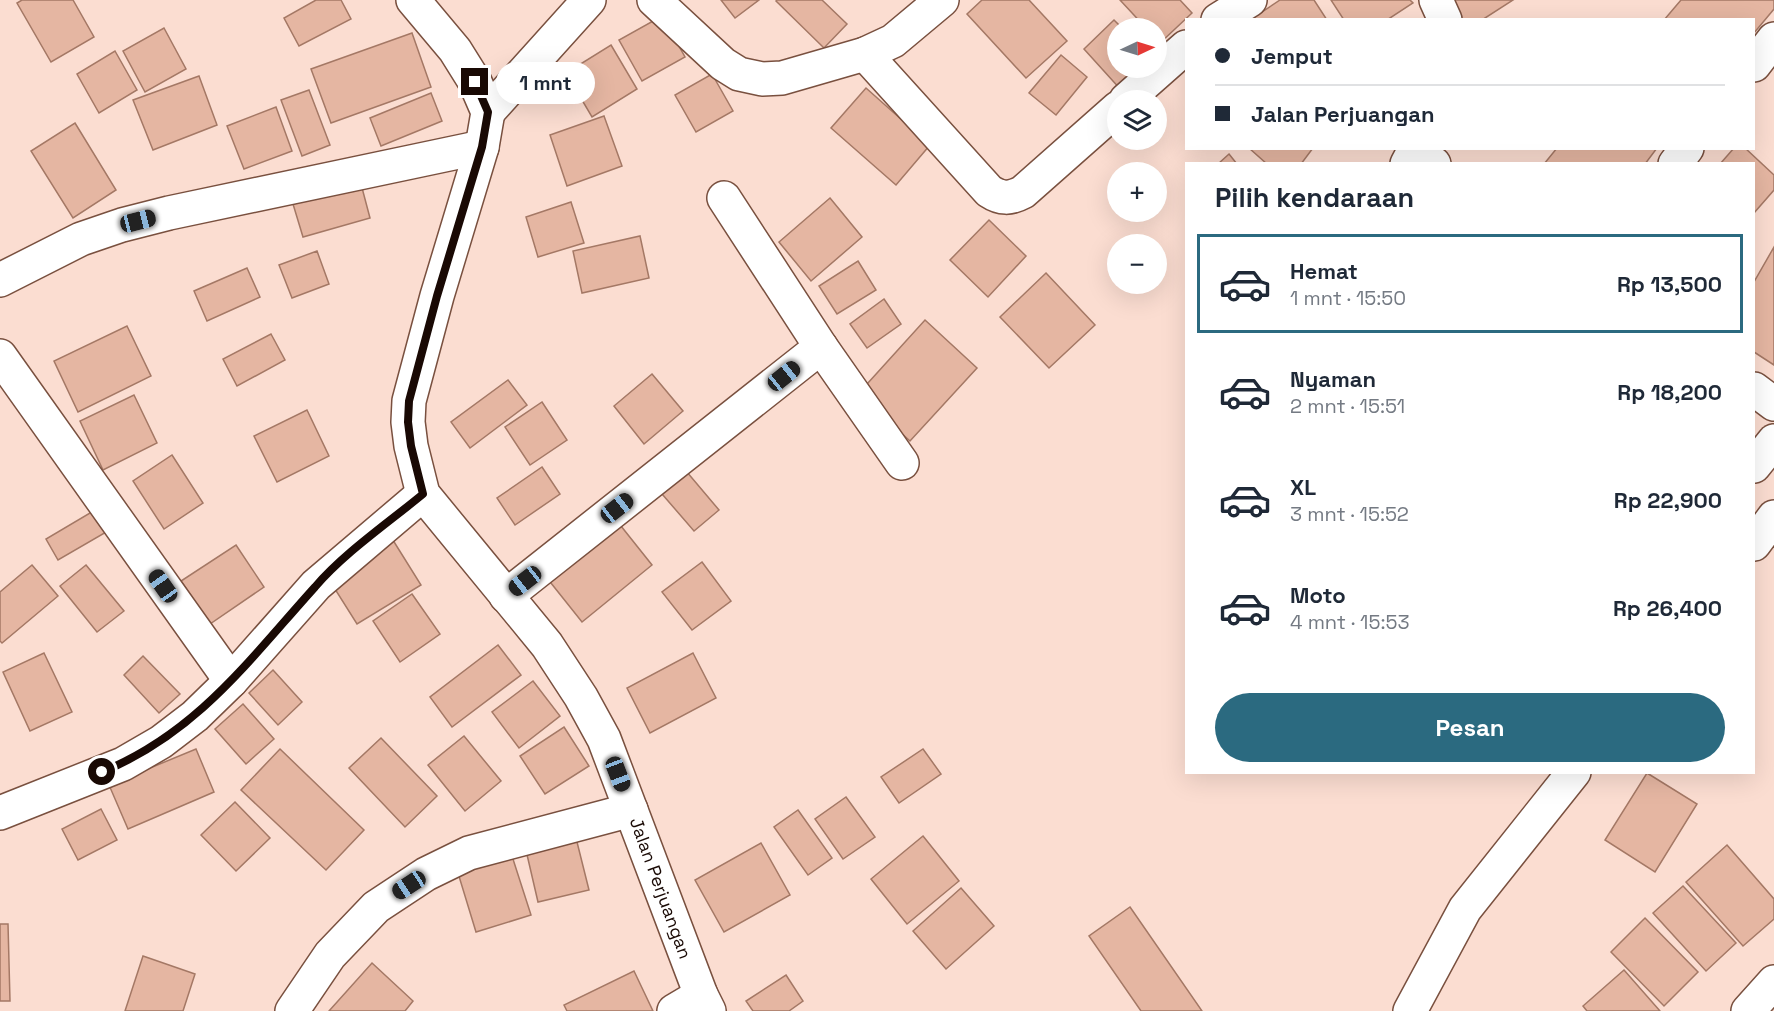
<!DOCTYPE html>
<html lang="id">
<meta charset="utf-8">
<style>
body{margin:0;font-family:"Space Grotesk",sans-serif;background:#f2f2f3;color:#1f2937;height:100vh;display:flex;flex-direction:column;font-size:22px;white-space:nowrap}
*{box-sizing:border-box;margin:0}
p{font-size:20px;color:#747a83}
.icon{flex:none;width:33px;height:33px;fill:none;stroke:currentColor;stroke-width:2;stroke-linecap:round;stroke-linejoin:round}
.map{position:relative;flex:1;overflow:hidden}
.panel{position:absolute;left:1185px;top:162px;width:570px;height:612px;display:flex;flex-direction:column;background:#fff;border-radius:0px;box-shadow:0 6px 24px #0002}
.panel>*{flex:none}
.hud{position:absolute;left:1185px;top:18px;width:570px;height:132px;border-radius:0px;box-shadow:0 6px 24px #0002;display:grid;align-content:center;height:132px;padding:0 30px;background:#fff}
.needle{width:39px;rotate:86deg}
.controls{position:absolute;left:1107px;top:18px;display:grid;gap:12px}
.controls a{display:grid;place-items:center;width:60px;height:60px;border-radius:50%;background:#fff;box-shadow:0 6px 24px #0002;font-size:30px}
.end{position:absolute;width:27px;height:27px;margin:-14px;border:8px solid #190904;background:#fff;box-shadow:0 0 0 3px #fff}
.from{border-radius:50%}
.bubble{position:absolute;height:42px;border-radius:21px;background:#fff;box-shadow:0 6px 24px #0002;font-size:20px;font-weight:600;line-height:42px;text-align:center}
.car{position:absolute;width:18px;height:36px;margin:-18px -9px;border-radius:8px;box-shadow:0 0 4px 2px #0007;background:linear-gradient(#222 24%,#8ab4d8 0 40%,#222 0 76%,#8ab4d8 0 86%,#222 0)}
.hud b{display:flex;align-items:center;gap:21px;height:57px;font-size:22px}
.hud b+b{border-top:2px solid #e0e1e3}
.hud i{width:15px;height:15px;background:#1f2937}
ul{padding:0;list-style:none}
li{display:flex;align-items:center;gap:18px;height:99px;margin:0 12px 9px;padding:0 18px;border:3px solid transparent;border-radius:0px}
li div{flex:1}
li b{display:block;font-size:22px}
li em{font-style:normal;font-weight:600}
li.selected{border-color:#2b6a80}
li>.icon{width:54px;height:54px;stroke-width:1.5}
h2{padding:0 30px;font-size:27px;line-height:72px}
.button{display:flex;gap:12px;margin-top:auto;padding:12px 30px}
.button a{flex:1;height:69px;border-radius:36px;background:#2b6a80;color:#fff;font-size:24px;font-weight:600;line-height:69px;text-align:center}
.map>svg:first-child{display:block}
</style>
<div class="map">
<svg width="1774" height="1011" viewBox="0 0 1774 1011">
<rect width="100%" height="100%" fill="#fbddd1"/>
<g fill="#e5b6a2" stroke="#a47865" stroke-width="1.5">
<polygon points="22,0 73,0 94,37 51,62 17,3"/>
<polygon points="316,0 341,0 351,19 299,46 284,18"/>
<polygon points="721,0 759,0 735,18"/>
<polygon points="777,0 822,0 847,24 824,48 776,1"/>
<polygon points="982,0 1029,0 1067,41 1026,78 967,14"/>
<polygon points="1120,0 1180,0 1192,13 1159,44 1156,41 1156,28 1146,28"/>
<polygon points="1280,0 1314,0 1327,20 1250,20"/>
<polygon points="1331,0 1410,0 1413,3 1387,20 1344,20"/>
<polygon points="1450,0 1513,0 1482,20 1462,20"/>
<polygon points="1681,0 1774,0 1774,9 1754,33 1754,20 1664,20"/>
<polygon points="662,16 685,57 642,81 619,40"/>
<polygon points="1114,20 1122,28 1118,28 1118,68 1147,68 1122,91 1084,49"/>
<polygon points="164,28 186,69 145,92 123,51"/>
<polygon points="412,33 431,87 331,123 311,69"/>
<polygon points="611,45 637,89 592,117 566,73"/>
<polygon points="115,51 137,90 99,113 77,74"/>
<polygon points="1061,55 1087,77 1056,115 1029,93"/>
<polygon points="712,74 733,111 696,132 675,95"/>
<polygon points="199,76 217,125 153,150 133,100"/>
<polygon points="866,88 930,145 896,185 831,128"/>
<polygon points="309,90 330,145 302,156 281,100"/>
<polygon points="431,93 442,121 381,146 370,118"/>
<polygon points="276,107 292,151 244,169 227,126"/>
<polygon points="604,116 622,166 567,186 550,135"/>
<polygon points="75,123 116,190 73,218 31,151"/>
<polygon points="1249,148 1313,148 1301,164 1267,164"/>
<polygon points="1557,148 1657,148 1645,164 1544,164"/>
<polygon points="1734,148 1745,148 1774,175 1774,190 1754,213 1754,164 1720,164"/>
<polygon points="1229,154 1237,164 1218,164"/>
<polygon points="361,184 370,218 303,237 293,204"/>
<polygon points="830,198 862,237 811,281 779,242"/>
<polygon points="571,202 584,243 538,257 526,217"/>
<polygon points="989,220 1026,256 988,297 950,260"/>
<polygon points="640,236 649,278 582,293 573,251"/>
<polygon points="1774,247 1774,365 1754,352 1754,282"/>
<polygon points="317,251 329,284 292,298 279,265"/>
<polygon points="858,261 876,290 837,314 819,286"/>
<polygon points="247,268 260,297 207,321 194,291"/>
<polygon points="1046,273 1095,325 1049,368 1000,317"/>
<polygon points="884,299 901,324 867,348 850,324"/>
<polygon points="925,320 977,368 910,441 858,394"/>
<polygon points="127,326 151,376 78,412 54,361"/>
<polygon points="271,334 285,360 237,386 223,359"/>
<polygon points="652,374 683,411 644,444 614,406"/>
<polygon points="508,380 527,405 470,448 451,422"/>
<polygon points="134,395 157,443 103,470 80,421"/>
<polygon points="542,402 567,440 530,465 505,427"/>
<polygon points="307,410 329,456 277,482 254,436"/>
<polygon points="172,455 203,503 164,529 133,481"/>
<polygon points="681,465 719,510 694,531 656,487"/>
<polygon points="542,467 560,494 515,525 497,498"/>
<polygon points="95,510 108,531 58,560 46,539"/>
<polygon points="613,516 652,565 582,622 543,573"/>
<polygon points="391,537 421,585 357,624 328,578"/>
<polygon points="236,545 264,587 210,624 181,581"/>
<polygon points="702,562 731,601 692,630 662,592"/>
<polygon points="32,565 58,596 2,643 0,641 0,592"/>
<polygon points="86,565 124,611 97,632 60,586"/>
<polygon points="412,594 440,634 400,662 373,621"/>
<polygon points="498,645 521,675 452,727 430,697"/>
<polygon points="44,653 72,712 30,731 3,672"/>
<polygon points="693,653 716,698 650,733 627,688"/>
<polygon points="143,656 180,694 159,713 124,675"/>
<polygon points="273,670 302,702 278,725 249,693"/>
<polygon points="533,681 560,716 519,748 492,712"/>
<polygon points="243,704 274,739 246,764 215,729"/>
<polygon points="564,727 589,766 545,794 520,756"/>
<polygon points="464,736 501,781 465,811 428,765"/>
<polygon points="381,738 437,796 405,827 349,768"/>
<polygon points="196,749 214,792 128,829 109,785"/>
<polygon points="280,749 364,830 326,870 241,790"/>
<polygon points="923,749 941,774 899,803 881,777"/>
<polygon points="1647,773 1697,804 1655,872 1605,840"/>
<polygon points="846,797 875,837 843,859 815,819"/>
<polygon points="235,802 270,838 236,871 201,835"/>
<polygon points="101,809 117,840 78,860 62,829"/>
<polygon points="798,810 832,858 808,875 774,827"/>
<polygon points="575,834 589,890 538,902 525,846"/>
<polygon points="923,836 959,881 907,924 871,879"/>
<polygon points="761,843 790,895 724,932 695,880"/>
<polygon points="1727,845 1774,899 1774,919 1743,946 1686,882"/>
<polygon points="512,856 531,915 476,932 458,873"/>
<polygon points="1683,886 1736,943 1706,971 1653,913"/>
<polygon points="961,888 994,926 946,969 913,931"/>
<polygon points="1130,907 1202,1011 1141,1011 1089,936"/>
<polygon points="1645,918 1698,972 1664,1006 1611,952"/>
<polygon points="0,924 8,924 10,1001 0,1001"/>
<polygon points="143,956 195,974 183,1011 125,1011"/>
<polygon points="372,963 413,1001 405,1011 329,1011"/>
<polygon points="1624,970 1660,1011 1587,1011 1583,1006"/>
<polygon points="634,971 653,1011 567,1011 564,1005"/>
<polygon points="786,975 803,1001 789,1011 753,1011 746,1001"/>
</g>
<g fill="none" stroke-linecap="round" stroke-linejoin="round">
<g stroke="#79503f" stroke-width="36">
<g id="minor">
<polyline points="413,0 455,50 475,82 488,112 482,147 437,296 409,401 408,422 411,446 423,494 547,645 581,697 604,739 701,995 709,1011"/>
<polyline points="654,0 723,64 739,74 762,79 782,78 865,54 893,41 942,0"/>
<polyline points="1436,0 1445,20"/>
<polyline points="1218,20 1250,0"/>
<path d="M865,54l124,137c12,8 21,8 34,1l95,-84"/>
<polyline points="1754,65 1774,39"/>
<polyline points="1126,100 1186,47"/>
<polyline points="488,112 589,0"/>
<polyline points="1407,164 1415,149 1434,164"/>
<polyline points="1675,164 1687,148"/>
<polyline points="724,198 821,347 902,463"/>
<polyline points="0,280 81,239 122,225 169,213 482,147"/>
<polyline points="0,356 231,681"/>
<polyline points="1754,389 1774,404"/>
<polyline points="1754,466 1774,441"/>
<polyline points="1754,544 1774,517"/>
<polyline points="506,596 821,347"/>
<polyline points="0,813 123,764 161,742 195,716 231,681 316,585 423,494"/>
<polyline points="292,1011 330,955 376,907 426,874 469,853 631,810"/>
<polyline points="674,1011 701,995"/>
<polyline points="1410,1011 1465,909 1574,772"/>
<polyline points="1748,1011 1774,982"/>
</g>
</g>
<use href="#minor" stroke="#fff" stroke-width="33"/>
</g>
<g fill="none" stroke-linecap="round" stroke-linejoin="round">
<path stroke="#190904" stroke-width="8" d="M102,772c95,-39 147,-112 213,-185 29,-34 73,-64 108,-93l-12,-48 -3,-24 1,-21 28,-105 45,-149 6,-35 -13,-30"/>
</g>
<g text-anchor="middle" dominant-baseline="central" stroke-width="5" stroke-linejoin="round" paint-order="stroke">
<g font-size="18" fill="#190904" stroke="#fff">
<text transform="translate(661 888) rotate(70)">Jalan Perjuangan</text>
</g>
</g>
</svg>
<div class="controls">
<a><svg class="needle" viewBox="-14 -14 28 28"><path d="M0-13l5 13h-10z" fill="#e53935"/><path d="M0 13l5-13h-10z" fill="#747a83"/></svg></a>
<a><svg class="icon" aria-label="layers" viewBox="0 0 24 24"><path d="M12 4l9 5-9 5-9-5zM3 14l9 5 9-5"/></svg></a>
<a>+</a>
<a>−</a>
</div>
<i class="end from" style="left:102px;top:772px"></i>
<i class="end" style="left:475px;top:82px"></i>
<div class="bubble" style="left:496px;top:62px;width:99px">1 mnt</div>
<i class="car" style="left:138px;top:221px;rotate:76deg"></i>
<i class="car" style="left:784px;top:376px;rotate:51deg"></i>
<i class="car" style="left:617px;top:508px;rotate:52deg"></i>
<i class="car" style="left:525px;top:581px;rotate:232deg"></i>
<i class="car" style="left:163px;top:586px;rotate:325deg"></i>
<i class="car" style="left:618px;top:774px;rotate:159deg"></i>
<i class="car" style="left:409px;top:885px;rotate:237deg"></i>
<div class="hud">
<b><i class="from"></i>Jemput</b>
<b><i></i>Jalan Perjuangan</b>
</div>
<section class="panel">
<h2>Pilih kendaraan</h2>
<ul>
<li class="selected"><svg class="icon" aria-label="car" viewBox="0 0 24 24"><path d="M5 17H2v-5l4-1 3-4h7l3 4 3 1v5h-3M9 17h6M6 11h13"/><circle cx="7" cy="17" r="2"/><circle cx="17" cy="17" r="2"/></svg><div><b>Hemat</b><p>1 mnt · 15:50</p></div><em>Rp 13,500</em></li>
<li><svg class="icon" aria-label="car" viewBox="0 0 24 24"><path d="M5 17H2v-5l4-1 3-4h7l3 4 3 1v5h-3M9 17h6M6 11h13"/><circle cx="7" cy="17" r="2"/><circle cx="17" cy="17" r="2"/></svg><div><b>Nyaman</b><p>2 mnt · 15:51</p></div><em>Rp 18,200</em></li>
<li><svg class="icon" aria-label="car" viewBox="0 0 24 24"><path d="M5 17H2v-5l4-1 3-4h7l3 4 3 1v5h-3M9 17h6M6 11h13"/><circle cx="7" cy="17" r="2"/><circle cx="17" cy="17" r="2"/></svg><div><b>XL</b><p>3 mnt · 15:52</p></div><em>Rp 22,900</em></li>
<li><svg class="icon" aria-label="car" viewBox="0 0 24 24"><path d="M5 17H2v-5l4-1 3-4h7l3 4 3 1v5h-3M9 17h6M6 11h13"/><circle cx="7" cy="17" r="2"/><circle cx="17" cy="17" r="2"/></svg><div><b>Moto</b><p>4 mnt · 15:53</p></div><em>Rp 26,400</em></li>
</ul>
<div class="button"><a>Pesan</a></div>
</section>
</div>
